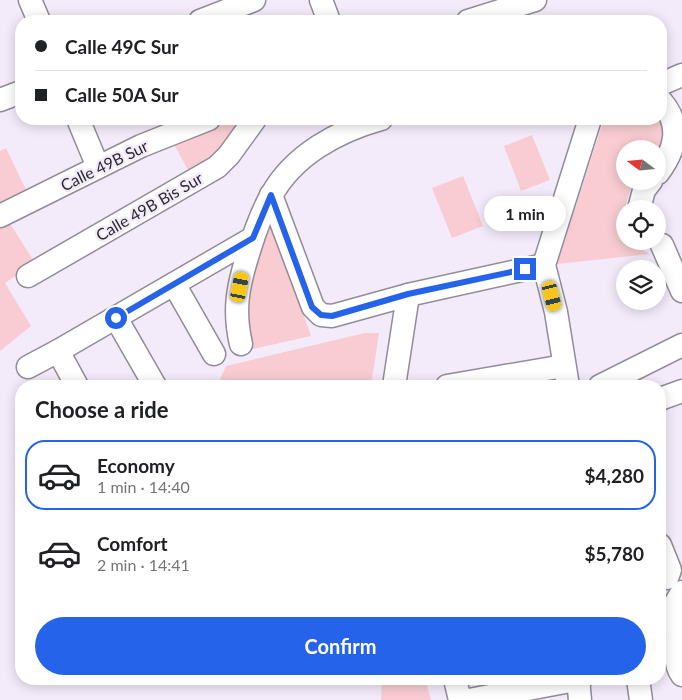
<!DOCTYPE html>
<meta charset="utf-8">
<style>
body{margin:0;font-family:Lato,sans-serif;background:#f6f6f6;color:#202124;height:100vh;display:flex;flex-direction:column;font-size:19px;white-space:nowrap}
*{box-sizing:border-box;margin:0}
p{font-size:16px;color:#757577}
.icon{flex:none;width:28px;height:28px;fill:none;stroke:currentColor;stroke-width:2;stroke-linecap:round;stroke-linejoin:round}
.map{position:relative;flex:1;overflow:hidden}
.sheet{position:absolute;left:15px;top:380px;width:651px;height:305px;display:flex;flex-direction:column;background:#fff;border-radius:20px;box-shadow:0 2px 12px #0003}
.sheet>*{flex:none}
.hud{position:absolute;left:15px;top:15px;width:652px;height:110px;border-radius:20px;box-shadow:0 2px 12px #0003;display:grid;align-content:center;height:110px;padding:0 20px;background:#fff}
.needle{width:32px;rotate:286deg}
.buttons{position:absolute;left:616px;top:140px;display:grid;gap:10px}
.buttons a{display:grid;place-items:center;width:50px;height:50px;border-radius:50%;background:#fff;box-shadow:0 2px 12px #0003;font-size:25px}
.end{position:absolute;width:22px;height:22px;margin:-11px;border:6px solid #2563eb;background:#fff;box-shadow:0 0 0 2px #fff}
.from{border-radius:50%}
.bubble{position:absolute;height:35px;border-radius:18px;background:#fff;box-shadow:0 2px 12px #0003;font-size:16px;font-weight:700;line-height:35px;text-align:center}
.car{position:absolute;width:15px;height:30px;margin:-15px -8px;border-radius:6px;box-shadow:0 0 4px 1px #0007;background:linear-gradient(#f5c518 24%,#345 0 40%,#f5c518 0 76%,#345 0 86%,#f5c518 0)}
.hud b{display:flex;align-items:center;gap:18px;height:48px;font-size:19px}
.hud b+b{border-top:1px solid #e0e0e0}
.hud i{width:12px;height:12px;background:#202124}
ul{padding:0;list-style:none}
li{display:flex;align-items:center;gap:15px;height:70px;margin:0 10px 8px;padding:0 10px;border:2px solid transparent;border-radius:20px}
li div{flex:1}
li b{display:block;font-size:19px}
li em{font-style:normal;font-weight:700}
li.active{border-color:#2563eb}
li>.icon{width:45px;height:45px;stroke-width:1.5}
h2{padding:0 20px;font-size:22px;line-height:60px}
.cta{display:flex;gap:10px;margin-top:auto;padding:10px 20px}
.cta a{flex:1;height:58px;border-radius:30px;background:#2563eb;color:#fff;font-size:20px;font-weight:700;line-height:58px;text-align:center}
.map>svg:first-child{display:block}
</style>
<div class="map">
<svg width="682" height="700" viewBox="0 0 682 700">
<rect width="100%" height="100%" fill="#f4ebfa"/>
<g fill="#f8ccd2">
<polygon points="236,119 242,119 214,159 189,172 175,146"/>
<path d="M604,119h57l5,3 -2,21 -6,13v-7h-33v32h10c-12,18 -10,39 -10,60h7l1,3 17,10 -93,10z"/>
<polygon points="532,135 550,180 521,191 504,146"/>
<polygon points="6,148 26,190 0,203 0,151"/>
<polygon points="463,176 483,226 452,238 432,188"/>
<polygon points="270,219 311,336 248,350 247,291"/>
<polygon points="9,222 35,263 5,283 31,326 0,351 0,227"/>
<polygon points="365,333 379,333 371,386 217,386 226,366"/>
<polygon points="382,679 425,679 431,700 381,700"/>
</g>
<g fill="none" stroke-linecap="round" stroke-linejoin="round">
<g stroke="#938b99" stroke-width="25">
<g id="minor">
<polyline points="30,0 39,21"/>
<polyline points="321,0 329,21"/>
<polyline points="200,21 254,0"/>
<polyline points="468,21 535,0"/>
<polyline points="661,84 682,75"/>
<polyline points="0,100 21,92"/>
<polyline points="78,119 98,167"/>
<path d="M658,173c18,-24 24,-48 3,-72"/>
<polyline points="271,195 313,307 321,315 332,316 408,295 544,265"/>
<polyline points="639,209 644,190 651,181"/>
<polyline points="0,216 141,146 209,119"/>
<polyline points="662,245 682,291"/>
<polyline points="28,276 217,167 229,155 255,119"/>
<polyline points="174,284 214,354"/>
<polyline points="116,318 155,386"/>
<path d="M241,344c-8,-34 -3,-58 7,-90 6,-20 13,-40 23,-58 22,-41 67,-65 110,-77"/>
<polyline points="58,351 77,386"/>
<polyline points="28,367 58,351 253,238"/>
<polyline points="394,386 408,295"/>
<polyline points="447,386 564,366"/>
<polyline points="568,386 556,312 544,265 590,119"/>
<polyline points="600,386 682,345"/>
<polyline points="660,399 682,391"/>
<polyline points="660,545 670,570 667,578"/>
<path d="M682,611c-3,19 -12,48 0,64"/>
<polyline points="660,629 682,592"/>
<polyline points="455,679 460,700"/>
<polyline points="578,679 580,700"/>
<polyline points="638,679 641,700"/>
<polyline points="469,700 581,679"/>
</g>
</g>
<use href="#minor" stroke="#fff" stroke-width="22"/>
</g>
<g fill="none" stroke-linecap="round" stroke-linejoin="round">
<polyline stroke="#2563eb" stroke-width="6" points="116,318 253,238 271,195 312,307 321,315 332,316 408,294 525,269"/>
</g>
<g text-anchor="middle" dominant-baseline="central" stroke-width="5" stroke-linejoin="round" paint-order="stroke">
<g font-size="16" fill="#2d2a2f" stroke="#f4ebfa">
<text transform="translate(104 165) rotate(-26)">Calle 49B Sur</text>
<text transform="translate(149 206) rotate(-30)">Calle 49B Bis Sur</text>
</g>
</g>
</svg>
<div class="buttons">
<a><svg class="needle" viewBox="-14 -14 28 28"><path d="M0-13l5 13h-10z" fill="#e53935"/><path d="M0 13l5-13h-10z" fill="#757577"/></svg></a>
<a><svg class="icon" aria-label="locate" viewBox="0 0 24 24"><circle cx="12" cy="12" r="6"/><path d="M12 2v4M12 18v4M2 12h4M18 12h4"/></svg></a>
<a><svg class="icon" aria-label="layers" viewBox="0 0 24 24"><path d="M12 4l9 5-9 5-9-5zM3 14l9 5 9-5"/></svg></a>
</div>
<i class="end from" style="left:116px;top:318px"></i>
<i class="end" style="left:525px;top:269px"></i>
<div class="bubble" style="left:484px;top:196px;width:82px">1 min</div>
<i class="car" style="left:240px;top:287px;rotate:11deg"></i>
<i class="car" style="left:552px;top:296px;rotate:166deg"></i>
<div class="hud">
<b><i class="from"></i>Calle 49C Sur</b>
<b><i></i>Calle 50A Sur</b>
</div>
<section class="sheet">
<h2>Choose a ride</h2>
<ul>
<li class="active"><svg class="icon" aria-label="car" viewBox="0 0 24 24"><path d="M5 17H2v-5l4-1 3-4h7l3 4 3 1v5h-3M9 17h6M6 11h13"/><circle cx="7" cy="17" r="2"/><circle cx="17" cy="17" r="2"/></svg><div><b>Economy</b><p>1 min · 14:40</p></div><em>$4,280</em></li>
<li><svg class="icon" aria-label="car" viewBox="0 0 24 24"><path d="M5 17H2v-5l4-1 3-4h7l3 4 3 1v5h-3M9 17h6M6 11h13"/><circle cx="7" cy="17" r="2"/><circle cx="17" cy="17" r="2"/></svg><div><b>Comfort</b><p>2 min · 14:41</p></div><em>$5,780</em></li>
</ul>
<div class="cta"><a>Confirm</a></div>
</section>
</div>
